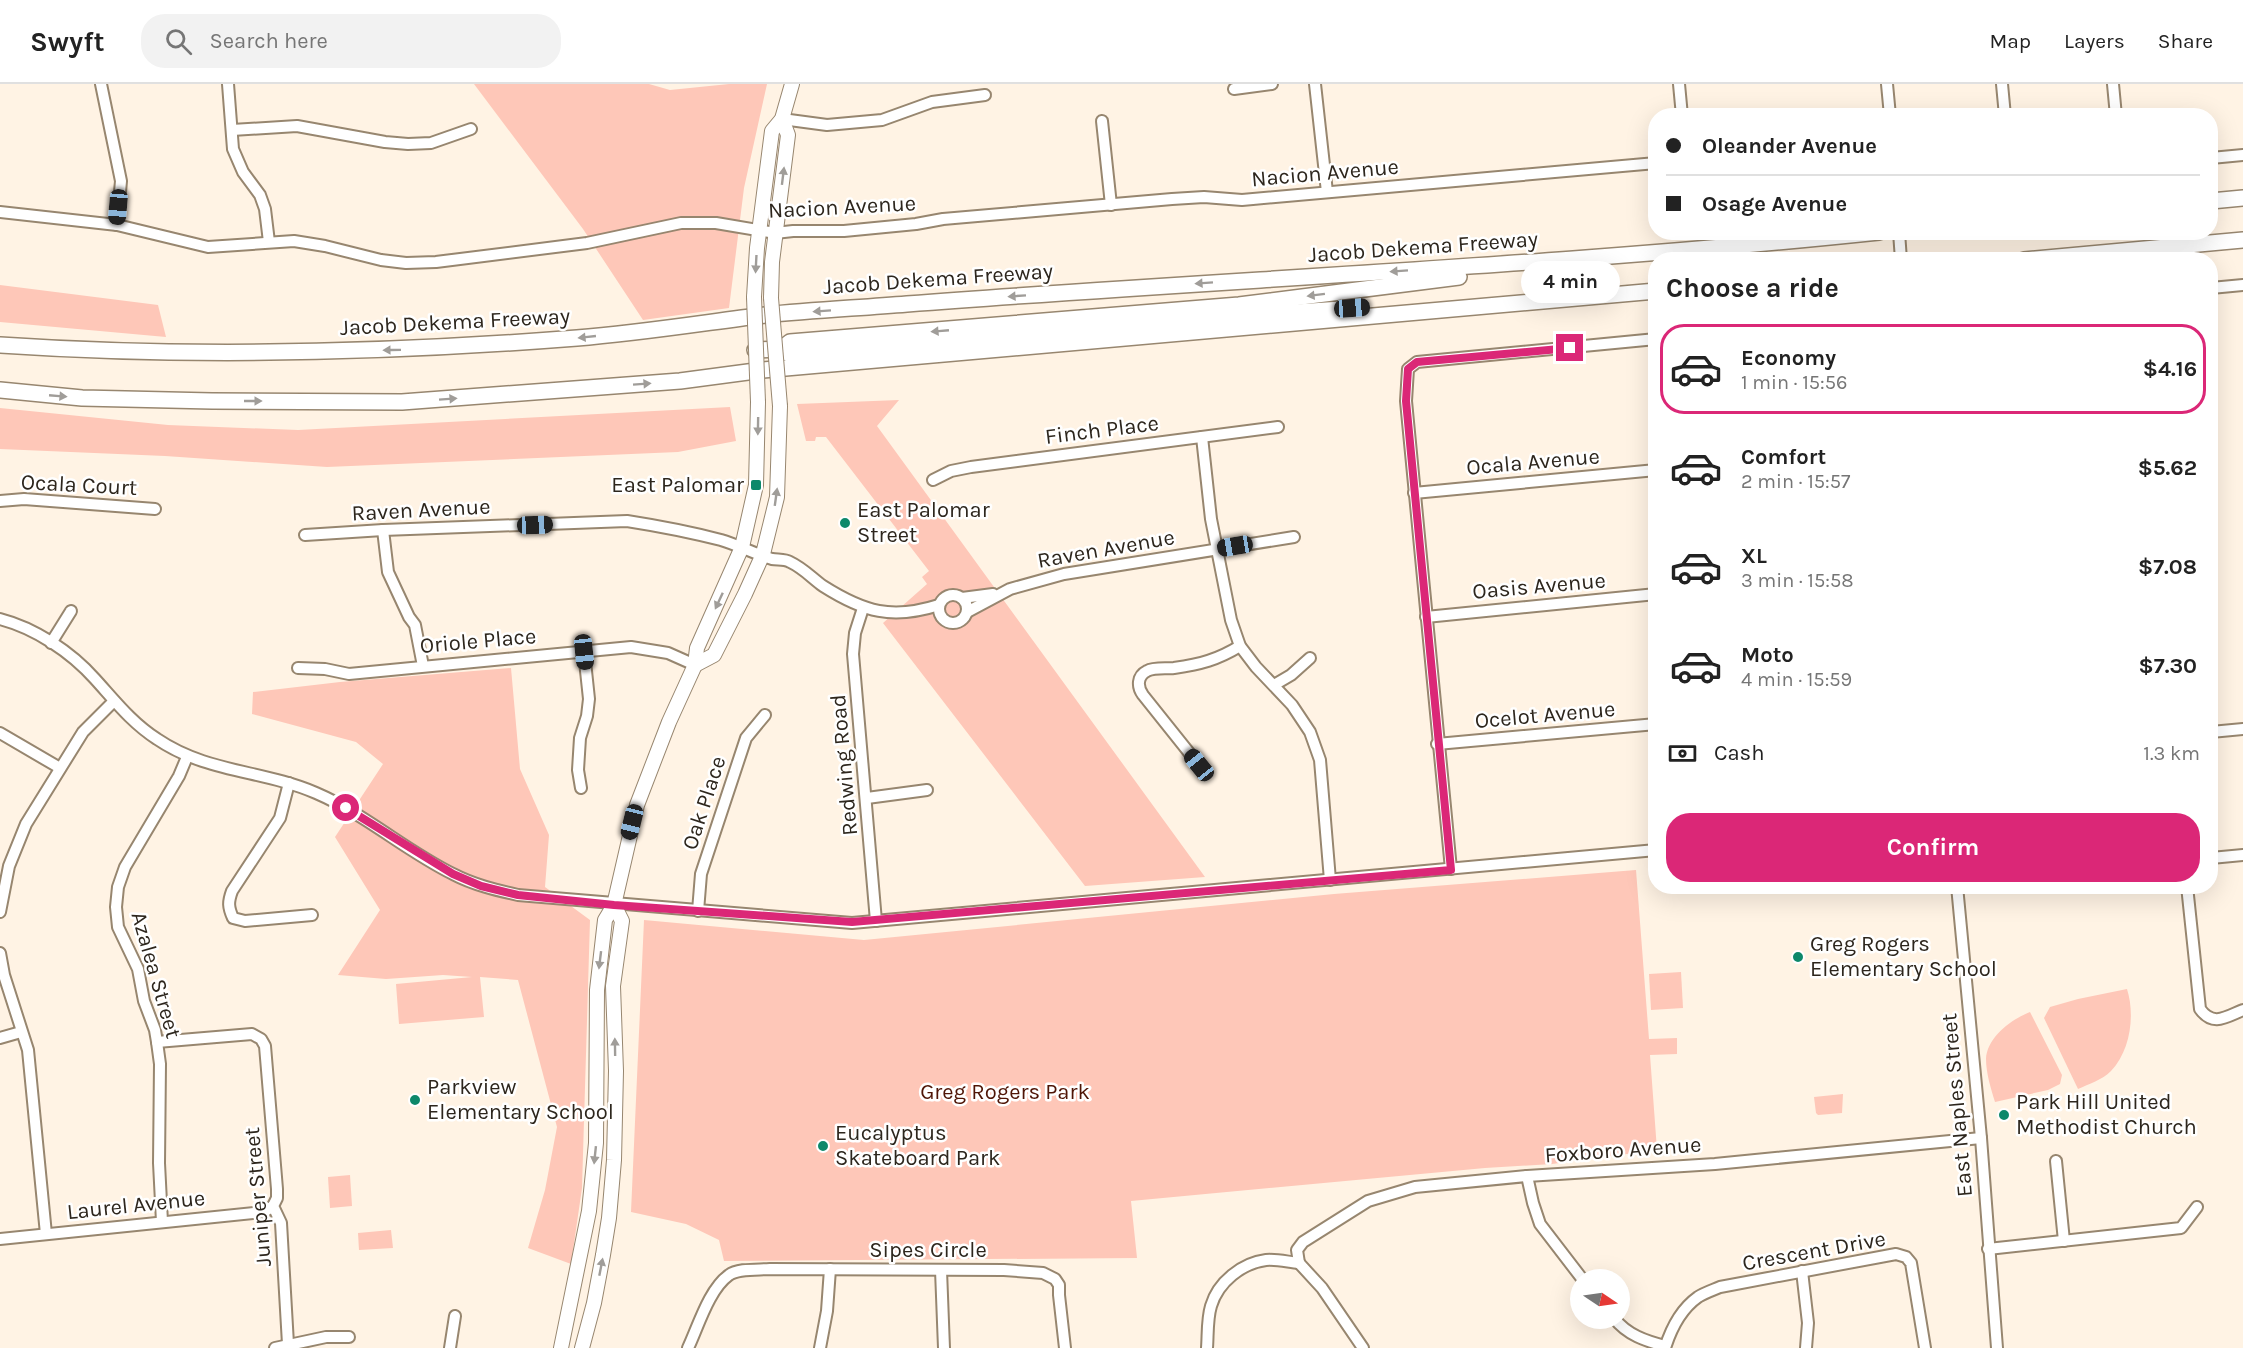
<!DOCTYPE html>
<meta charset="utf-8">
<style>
body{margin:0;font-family:Karla,sans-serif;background:#f2f2f2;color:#222;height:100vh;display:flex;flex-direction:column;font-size:22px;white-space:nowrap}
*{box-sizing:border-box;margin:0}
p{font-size:20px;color:#767676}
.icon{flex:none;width:33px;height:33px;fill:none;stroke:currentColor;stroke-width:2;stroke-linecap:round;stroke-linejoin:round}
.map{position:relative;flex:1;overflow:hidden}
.sheet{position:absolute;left:1648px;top:168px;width:570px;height:642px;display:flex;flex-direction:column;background:#fff;border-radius:24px;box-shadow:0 6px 24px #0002}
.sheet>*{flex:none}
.banner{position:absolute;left:1648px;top:24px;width:570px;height:132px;border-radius:24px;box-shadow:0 6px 24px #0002;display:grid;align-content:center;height:132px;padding:0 18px;background:#fff}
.needle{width:39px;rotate:103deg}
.fabs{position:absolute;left:1570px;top:1185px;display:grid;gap:12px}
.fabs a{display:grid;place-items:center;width:60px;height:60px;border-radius:50%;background:#fff;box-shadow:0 6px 24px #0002;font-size:30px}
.end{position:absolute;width:27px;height:27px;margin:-14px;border:8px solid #db2777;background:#fff;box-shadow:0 0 0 3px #fff}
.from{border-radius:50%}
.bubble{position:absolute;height:42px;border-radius:21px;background:#fff;box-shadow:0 6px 24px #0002;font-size:20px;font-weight:700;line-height:42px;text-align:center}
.car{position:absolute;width:18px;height:36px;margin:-18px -9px;border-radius:8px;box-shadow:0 0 4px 2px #0007;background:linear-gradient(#222 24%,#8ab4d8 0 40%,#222 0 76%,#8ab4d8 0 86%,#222 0)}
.banner b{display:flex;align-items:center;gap:21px;height:57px;font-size:22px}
.banner b+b{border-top:2px solid #e0e0e0}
.banner i{width:15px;height:15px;background:#222}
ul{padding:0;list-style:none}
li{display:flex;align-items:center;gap:18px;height:90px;margin:0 12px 9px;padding:0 6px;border:3px solid transparent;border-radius:24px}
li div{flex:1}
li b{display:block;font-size:22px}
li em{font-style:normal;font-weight:700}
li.selected{border-color:#db2777}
li>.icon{width:54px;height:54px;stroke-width:1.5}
h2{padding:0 18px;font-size:27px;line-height:72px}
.pay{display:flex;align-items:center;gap:15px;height:66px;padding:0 18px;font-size:22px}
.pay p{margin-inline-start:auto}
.cta{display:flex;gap:12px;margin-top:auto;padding:12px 18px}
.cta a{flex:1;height:69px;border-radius:24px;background:#db2777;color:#fff;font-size:24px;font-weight:700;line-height:69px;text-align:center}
header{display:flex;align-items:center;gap:36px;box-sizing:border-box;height:84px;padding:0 30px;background:#fff;border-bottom:2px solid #e0e0e0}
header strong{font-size:28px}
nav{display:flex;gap:33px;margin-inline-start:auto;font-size:21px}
.search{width:420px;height:54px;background:#f2f2f2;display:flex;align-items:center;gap:15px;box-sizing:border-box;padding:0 21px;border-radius:24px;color:#767676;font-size:22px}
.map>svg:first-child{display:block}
</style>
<header>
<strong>Swyft</strong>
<div class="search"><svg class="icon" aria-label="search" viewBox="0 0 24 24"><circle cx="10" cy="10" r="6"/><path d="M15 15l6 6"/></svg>Search here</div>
<nav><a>Map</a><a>Layers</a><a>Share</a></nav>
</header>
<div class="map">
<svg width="2243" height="1264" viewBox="0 0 2243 1264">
<rect width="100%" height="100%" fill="#fff3e4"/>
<g fill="#fec7b8">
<polygon points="474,0 649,0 670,6 729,0 767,0 744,104 729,224 643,236 583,145"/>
<polygon points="0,201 158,221 166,253 0,238"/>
<polygon points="899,316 877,342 1205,793 1085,802 883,539 927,500 922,493 929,487 826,353 816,353 815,357 806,357 797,320"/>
<polygon points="730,323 736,357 678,368 327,383 165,372 0,365 0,324 168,341 298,346"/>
<polygon points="511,584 520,685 549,751 545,803 590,836 582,1104 571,1180 528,1164 545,1106 557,1043 518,896 480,893 484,933 399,940 396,900 472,893 443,891 386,895 338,891 380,826 335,753 383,680 356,658 252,630 253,608 340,598"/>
<polygon points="1636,786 1649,955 1677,954 1677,970 1650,971 1657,1066 1552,1080 1485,1084 1131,1117 1137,1174 724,1177 719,1156 686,1140 631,1128 644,836 864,856 1334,810"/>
<polygon points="1681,888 1683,924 1651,926 1649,890"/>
<path d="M2127,905c8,25 4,61 -16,82 -9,9 -22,13 -33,18l-34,-71 6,-11 28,-8z"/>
<path d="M2030,928l32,63 -2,9 -12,6 -53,12c-4,-13 -9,-29 -9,-43 1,-22 26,-40 44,-47z"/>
<polygon points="1843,1010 1842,1029 1818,1031 1816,1029 1814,1013"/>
<polygon points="350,1091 352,1122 330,1124 328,1093"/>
<polygon points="391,1146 393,1164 359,1166 358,1149"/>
</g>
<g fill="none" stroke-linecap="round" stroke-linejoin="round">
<g stroke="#97866f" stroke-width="14">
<g id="minor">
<polyline points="101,0 121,97 117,141"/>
<polyline points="228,0 233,65 243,88 260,111 265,125 269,158"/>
<polyline points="1315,0 1327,108"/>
<polyline points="1679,0 1682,32"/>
<polyline points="1887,0 1890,32"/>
<polyline points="2002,0 2005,32"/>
<polyline points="2113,0 2116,32"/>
<polyline points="1234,5 1272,0"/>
<polyline points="782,35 827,41 882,36 932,18 985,11"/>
<polyline points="1102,37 1111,121"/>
<polyline points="232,46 297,42 385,58 408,60 431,59 471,45"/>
<polyline points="2211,74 2243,71"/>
<polyline points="0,128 117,141 208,163 294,157 325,162 381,176 406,179 436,178 587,159 681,139 716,139 775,149 793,147 844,147 916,140 943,135 1172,115 1204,113 1242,116 1656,79"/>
<polyline points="1899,148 1901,176"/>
<polyline points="2211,204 2243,201"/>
<polyline points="1202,353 1211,435 1231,536 1240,562 1256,583 1292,621 1310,648 1320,676 1330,796"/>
<polyline points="933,396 951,387 971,383 1278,343"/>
<polyline points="1414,409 1656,386"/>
<polyline points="0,417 24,415 155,425"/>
<polyline points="383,446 388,488 409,533 415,541 423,582"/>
<path d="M305,451l78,-5 244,-9c32,5 63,11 94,19 17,5 34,14 51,19 6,1 13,0 18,3 13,6 22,16 33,24 41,26 69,34 116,19"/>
<circle cx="953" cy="525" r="14"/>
<polyline points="962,514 993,510"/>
<polyline points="863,524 855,549 853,570 876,837"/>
<polyline points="967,528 1010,505 1064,490 1294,453"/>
<polyline points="1426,533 1656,510"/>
<path d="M0,535c35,9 71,33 95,60 20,22 37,44 62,60 50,34 106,31 159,54 49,21 90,58 137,81 21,11 43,16 65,21l334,28 804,-73"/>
<polyline points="51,559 71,527"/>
<polyline points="298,584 325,585 349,590 631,563 668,569 695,581"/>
<polyline points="1274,601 1291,591 1310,574"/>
<polyline points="2211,648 2243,645"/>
<polyline points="0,649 60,684"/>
<polyline points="1437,660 1656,640"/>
<path d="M1199,681l-56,-70c-6,-8 -6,-19 4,-24 7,-4 19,-2 27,-3 27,-4 43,-8 66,-22"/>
<path d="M289,699l-9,35 -48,73c-4,11 -4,16 1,27l12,3 67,-6"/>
<polyline points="581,704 578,686 580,654 587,632 589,615 584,568"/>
<polyline points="867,714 927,706"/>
<polyline points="2211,774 2243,771"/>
<polyline points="1451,785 1406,317 1408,285 1417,278 1656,255"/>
<polyline points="1957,802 1981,1054 1997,1264"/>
<path d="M2187,802l13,123c13,18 26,8 43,1"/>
<polyline points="698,827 701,790 746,654 765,631"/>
<polyline points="0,828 9,782 26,740 83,648 114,617"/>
<polyline points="0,869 4,891 28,966 46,1150"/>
<polyline points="0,954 21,948"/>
<polyline points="157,958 252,950 261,955 265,962 277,1105 277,1114 273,1122 281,1139 288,1260"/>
<polyline points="2056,1077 2064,1157"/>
<polyline points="1527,1092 1533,1119 1540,1140 1583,1196"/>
<polyline points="162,1138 159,1079 160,980 157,958 155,946 144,917 138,885 118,843 116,823 118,803 125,783 179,692 187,673"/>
<polyline points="0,1155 264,1128 273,1122"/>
<polyline points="1988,1165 2181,1144 2197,1123"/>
<polyline points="1299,1179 1297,1166 1303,1158 1368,1117 1415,1103 1527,1092 1715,1080 1981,1054"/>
<polyline points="1299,1179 1322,1204 1363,1264"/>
<polyline points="941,1186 944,1264"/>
<polyline points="1802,1187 1808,1239 1806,1264"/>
<path d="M1614,1234c13,17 32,23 51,28"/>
<polyline points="275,1264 326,1253 349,1253"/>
<polyline points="450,1264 455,1232"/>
<path d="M688,1264c10,-21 21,-59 41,-73 9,-7 30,-5 41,-6l234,1 39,3 12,6 4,6v10l6,53"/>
<polyline points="820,1264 827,1227 830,1185"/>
<path d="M1207,1264c1,-13 0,-29 4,-42 7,-24 31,-43 55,-46 11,-1 22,2 33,3"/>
<path d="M1665,1264c6,-19 16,-39 33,-51 6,-4 15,-7 22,-10l176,-33 10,3 5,6 14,85"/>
</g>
</g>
<g stroke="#97866f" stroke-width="16">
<g id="major">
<polyline points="754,213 757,164 772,47 782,35 792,0"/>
<polyline points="771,214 772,178 788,51 782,35"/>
<polyline points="695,581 714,571 745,510 763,470 777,413 780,322"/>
<polyline points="561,1264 589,1127 596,1059 597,906 605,836 614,821 637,721 669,638 695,581 697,564 742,463 756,401 758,318"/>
<polyline points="582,1264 594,1219 603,1171 609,1134 614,1076 616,987 613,902 622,837 614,821"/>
</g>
</g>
<g stroke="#97866f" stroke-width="18">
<g id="highway">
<polyline points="2211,117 2243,114"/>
<polyline points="2024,176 2243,156"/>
<path d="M0,261c192,13 385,8 577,-7 63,-5 125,-15 188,-23 47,-5 94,-7 142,-11 324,-25 649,-38 972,-72"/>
<polyline points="781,265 790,258 1239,221 1459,193"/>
<polyline points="755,266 781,265 792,272 1236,232 1342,225"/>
<polyline points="0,306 82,314 212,317 402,318 680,297 763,286 1656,207"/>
</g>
</g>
<use href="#minor" stroke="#fff" stroke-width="10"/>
<use href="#major" stroke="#fff" stroke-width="14"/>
<use href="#highway" stroke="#fff" stroke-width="15"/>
<g stroke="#97866f" stroke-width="16" stroke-linecap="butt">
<g id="major-bridge">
<polyline points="754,213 758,318"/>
<polyline points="771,214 780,322"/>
</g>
</g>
<use href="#major-bridge" stroke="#fff" stroke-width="14"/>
</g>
<defs><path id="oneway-solid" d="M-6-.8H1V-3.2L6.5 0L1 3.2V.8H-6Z" transform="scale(1.5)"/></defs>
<g fill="#a09d99">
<use href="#oneway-solid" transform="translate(783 92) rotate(-83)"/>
<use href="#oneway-solid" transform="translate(756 180) rotate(93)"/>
<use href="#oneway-solid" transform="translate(1399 187) rotate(176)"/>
<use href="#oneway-solid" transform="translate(1204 199) rotate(176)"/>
<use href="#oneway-solid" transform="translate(1316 211) rotate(173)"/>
<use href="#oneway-solid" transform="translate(1017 212) rotate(176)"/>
<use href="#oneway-solid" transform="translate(822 227) rotate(176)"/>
<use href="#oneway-solid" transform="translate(940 247) rotate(175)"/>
<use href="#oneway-solid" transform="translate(587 253) rotate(174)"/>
<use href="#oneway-solid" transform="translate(392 266) rotate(179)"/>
<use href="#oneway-solid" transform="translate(642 300) rotate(-4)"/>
<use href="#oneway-solid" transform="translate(58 312) rotate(5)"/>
<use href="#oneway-solid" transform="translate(448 315) rotate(-4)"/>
<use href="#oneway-solid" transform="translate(253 317)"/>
<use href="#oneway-solid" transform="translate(758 342) rotate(91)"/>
<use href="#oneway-solid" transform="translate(776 413) rotate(-82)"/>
<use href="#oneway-solid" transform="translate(719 517) rotate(115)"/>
<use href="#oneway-solid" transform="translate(600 876) rotate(97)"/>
<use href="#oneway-solid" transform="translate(615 963) rotate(-91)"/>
<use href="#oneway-solid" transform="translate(595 1071) rotate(96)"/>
<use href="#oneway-solid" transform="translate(601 1183) rotate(-79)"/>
</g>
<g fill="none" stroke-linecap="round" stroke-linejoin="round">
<polyline stroke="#db2777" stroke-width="8" points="346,724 453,790 481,802 518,811 614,821 852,838 1451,786 1406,317 1408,285 1417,278 1570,264"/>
</g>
<g fill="#0d886a" stroke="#fff" stroke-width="2">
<rect x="750" y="395" width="12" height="12" rx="3"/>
<circle cx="845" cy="439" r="6"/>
<circle cx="1798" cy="873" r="6"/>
<circle cx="415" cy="1016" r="6"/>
<circle cx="2004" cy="1031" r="6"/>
<circle cx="823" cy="1062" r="6"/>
</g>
<g text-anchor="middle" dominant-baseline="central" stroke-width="5" stroke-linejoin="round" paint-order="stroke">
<g font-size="22" fill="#2d261d" stroke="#fff">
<text transform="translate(1325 89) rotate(-5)">Nacion Avenue</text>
<text transform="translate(842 123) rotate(-3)">Nacion Avenue</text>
<text transform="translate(1423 163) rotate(-4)">Jacob Dekema Freeway</text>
<text transform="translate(938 195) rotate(-4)">Jacob Dekema Freeway</text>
<text transform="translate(455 238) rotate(-3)">Jacob Dekema Freeway</text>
<text transform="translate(1102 346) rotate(-7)">Finch Place</text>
<text transform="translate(1533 378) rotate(-5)">Ocala Avenue</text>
<text transform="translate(79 401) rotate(3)">Ocala Court</text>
<text transform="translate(421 426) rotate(-3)">Raven Avenue</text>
<text transform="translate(1106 465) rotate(-10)">Raven Avenue</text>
<text transform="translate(1539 502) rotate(-5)">Oasis Avenue</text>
<text transform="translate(478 557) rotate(-5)">Oriole Place</text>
<text transform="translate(1545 631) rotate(-5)">Ocelot Avenue</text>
<text transform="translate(844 681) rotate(-95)">Redwing Road</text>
<text transform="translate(704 719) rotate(-72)">Oak Place</text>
<text transform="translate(156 891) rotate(74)">Azalea Street</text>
<text transform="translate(1957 1021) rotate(-95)">East Naples Street</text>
<text transform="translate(1623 1066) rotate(-4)">Foxboro Avenue</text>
<text transform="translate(258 1113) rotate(-95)">Juniper Street</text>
<text transform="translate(136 1121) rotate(-6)">Laurel Avenue</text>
<text x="928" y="1166">Sipes Circle</text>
<text transform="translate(1814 1167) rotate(-10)">Crescent Drive</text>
</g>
<g font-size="22" fill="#2d261d" stroke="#fff" text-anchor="start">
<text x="744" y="401" text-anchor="end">East Palomar</text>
<text x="857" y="426">East Palomar<tspan x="857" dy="25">Street</tspan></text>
<text x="1810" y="860">Greg Rogers<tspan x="1810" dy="25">Elementary School</tspan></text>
<text x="427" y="1003">Parkview<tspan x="427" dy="25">Elementary School</tspan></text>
<text x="2016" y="1018">Park Hill United<tspan x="2016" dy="25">Methodist Church</tspan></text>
<text x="835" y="1049">Eucalyptus<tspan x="835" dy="25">Skateboard Park</tspan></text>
</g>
<g font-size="22" fill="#4f1506" stroke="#fff">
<text x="1005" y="1008">Greg Rogers Park</text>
</g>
</g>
</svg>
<div class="fabs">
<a><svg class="needle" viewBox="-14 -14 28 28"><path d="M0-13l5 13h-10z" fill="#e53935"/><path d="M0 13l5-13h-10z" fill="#767676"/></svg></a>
</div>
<i class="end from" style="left:346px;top:724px"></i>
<i class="end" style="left:1570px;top:264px"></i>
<div class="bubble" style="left:1521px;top:177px;width:99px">4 min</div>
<i class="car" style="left:118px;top:123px;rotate:185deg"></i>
<i class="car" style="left:1352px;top:224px;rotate:86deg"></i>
<i class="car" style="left:535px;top:441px;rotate:88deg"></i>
<i class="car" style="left:1235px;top:462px;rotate:261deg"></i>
<i class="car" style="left:584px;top:568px;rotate:174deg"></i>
<i class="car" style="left:1199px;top:681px;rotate:321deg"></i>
<i class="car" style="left:632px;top:738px;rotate:194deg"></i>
<div class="banner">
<b><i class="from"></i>Oleander Avenue</b>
<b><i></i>Osage Avenue</b>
</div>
<section class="sheet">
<h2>Choose a ride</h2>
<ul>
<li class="selected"><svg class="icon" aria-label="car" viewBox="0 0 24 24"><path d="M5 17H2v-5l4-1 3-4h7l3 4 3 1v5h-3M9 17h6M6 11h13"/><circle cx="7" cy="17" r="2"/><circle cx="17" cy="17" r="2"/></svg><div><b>Economy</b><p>1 min · 15:56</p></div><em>$4.16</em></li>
<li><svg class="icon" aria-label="car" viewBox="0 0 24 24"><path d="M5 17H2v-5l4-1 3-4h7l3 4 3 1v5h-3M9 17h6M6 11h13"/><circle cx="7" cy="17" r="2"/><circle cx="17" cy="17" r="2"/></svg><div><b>Comfort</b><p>2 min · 15:57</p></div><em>$5.62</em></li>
<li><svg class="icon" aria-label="car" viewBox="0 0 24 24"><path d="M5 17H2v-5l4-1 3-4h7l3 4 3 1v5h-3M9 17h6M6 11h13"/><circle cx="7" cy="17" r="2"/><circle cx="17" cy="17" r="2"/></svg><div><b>XL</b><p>3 min · 15:58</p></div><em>$7.08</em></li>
<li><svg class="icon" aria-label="car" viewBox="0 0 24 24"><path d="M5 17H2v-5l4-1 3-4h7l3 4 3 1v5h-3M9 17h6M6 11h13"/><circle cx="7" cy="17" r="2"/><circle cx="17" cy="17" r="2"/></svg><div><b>Moto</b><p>4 min · 15:59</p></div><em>$7.30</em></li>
</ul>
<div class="pay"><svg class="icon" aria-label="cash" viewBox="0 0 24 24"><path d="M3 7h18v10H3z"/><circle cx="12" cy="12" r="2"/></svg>Cash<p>1.3 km</p></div>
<div class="cta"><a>Confirm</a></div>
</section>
</div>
